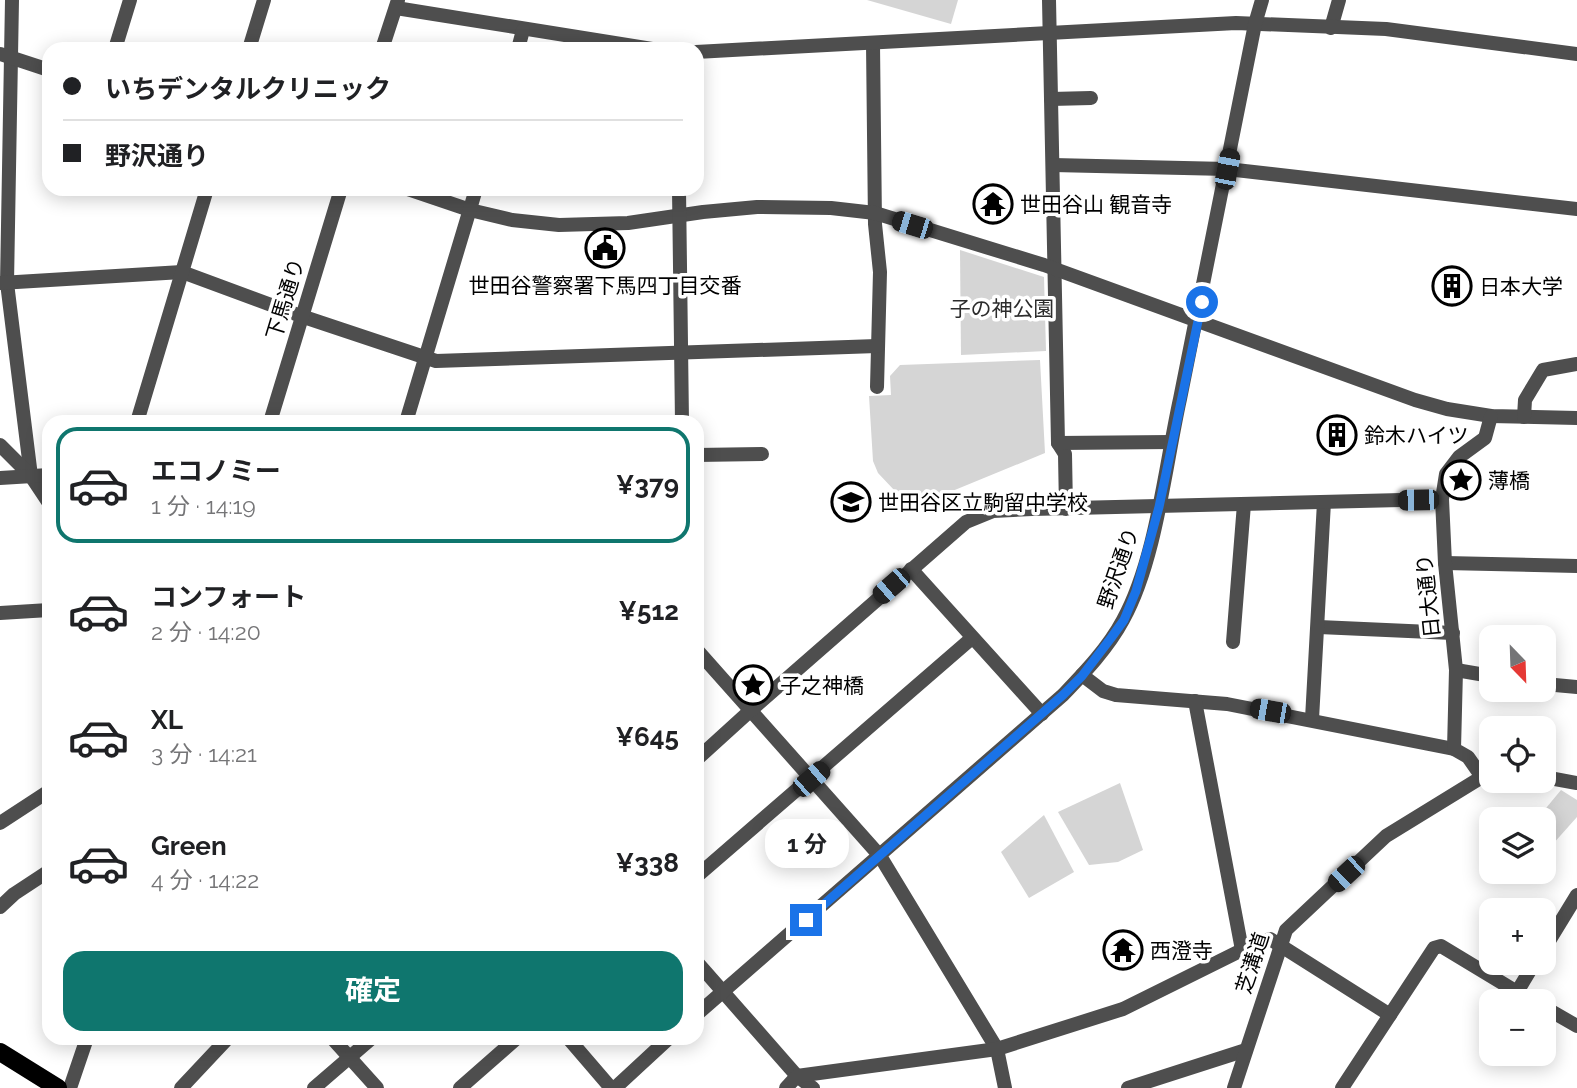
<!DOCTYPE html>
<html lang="ja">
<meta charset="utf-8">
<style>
body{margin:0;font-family:Raleway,"Noto Sans JP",sans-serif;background:#f2f2f2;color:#202124;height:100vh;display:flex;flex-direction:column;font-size:26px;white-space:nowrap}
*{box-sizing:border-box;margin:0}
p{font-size:23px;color:#757577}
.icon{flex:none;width:38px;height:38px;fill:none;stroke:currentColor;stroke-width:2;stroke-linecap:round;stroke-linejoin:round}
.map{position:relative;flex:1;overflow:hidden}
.sheet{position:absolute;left:42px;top:415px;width:662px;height:630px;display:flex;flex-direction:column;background:#fff;border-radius:21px;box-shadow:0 4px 18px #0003}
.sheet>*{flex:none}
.guide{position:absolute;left:42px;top:42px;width:662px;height:154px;border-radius:21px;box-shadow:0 4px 18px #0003;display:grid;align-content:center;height:154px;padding:0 21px;background:#fff}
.needle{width:46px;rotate:157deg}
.controls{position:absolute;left:1479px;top:625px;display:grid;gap:14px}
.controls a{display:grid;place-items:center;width:77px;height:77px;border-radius:14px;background:#fff;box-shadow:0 4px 18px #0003;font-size:35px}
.end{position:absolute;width:32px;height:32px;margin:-16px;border:9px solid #1a73e8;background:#fff;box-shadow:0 0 0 4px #fff}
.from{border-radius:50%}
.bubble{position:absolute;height:49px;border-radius:21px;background:#fff;box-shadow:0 4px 18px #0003;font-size:23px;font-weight:700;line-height:49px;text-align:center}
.car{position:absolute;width:21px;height:42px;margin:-21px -10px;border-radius:9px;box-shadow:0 0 5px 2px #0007;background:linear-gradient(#222 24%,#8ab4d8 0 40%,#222 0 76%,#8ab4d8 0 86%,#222 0)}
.guide b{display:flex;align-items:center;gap:24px;height:66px;font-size:26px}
.guide b+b{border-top:2px solid #e0e0e0}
.guide i{width:18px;height:18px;background:#202124}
ul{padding:12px 0 0;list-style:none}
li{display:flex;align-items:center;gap:21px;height:116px;margin:0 14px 10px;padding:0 7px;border:4px solid transparent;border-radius:21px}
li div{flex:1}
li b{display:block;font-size:26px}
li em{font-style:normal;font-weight:700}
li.current{border-color:#0f766e}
li>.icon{width:63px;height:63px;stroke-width:1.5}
.primary-button{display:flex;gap:14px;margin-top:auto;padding:14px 21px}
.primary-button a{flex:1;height:80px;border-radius:21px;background:#0f766e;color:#fff;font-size:28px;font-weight:700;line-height:80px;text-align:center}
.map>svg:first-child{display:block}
</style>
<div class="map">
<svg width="1577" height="1088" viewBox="0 0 1577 1088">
<rect width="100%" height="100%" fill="#fff"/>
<g fill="#d5d5d5">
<polygon points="867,0 958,0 951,24"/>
<polygon points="960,250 1044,277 1046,351 961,355"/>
<polygon points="1040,360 1045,453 911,508 878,473 873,461 869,396 891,395 890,376 900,365"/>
<polygon points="1120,783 1143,850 1118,862 1089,865 1058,812"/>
<polygon points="1561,790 1577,800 1577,817 1544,854 1544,819 1537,819"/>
<polygon points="1044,815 1074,872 1029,898 1001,852"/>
</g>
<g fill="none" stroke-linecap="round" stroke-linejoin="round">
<g stroke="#4e4e4e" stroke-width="14">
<polyline points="12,0 7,283 31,476"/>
<polyline points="1049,0 1058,443 1065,454 1066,509"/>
<polyline points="396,8 652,49"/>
<polyline points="1331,28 1339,0"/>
<polyline points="873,44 875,224 880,272 877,387"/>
<polyline points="115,49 130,0"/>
<polyline points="249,49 264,0"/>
<polyline points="382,49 398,0"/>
<polyline points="518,49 523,30"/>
<polyline points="696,52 1236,23 1386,29 1577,54"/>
<polyline points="0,54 49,70"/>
<polyline points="1051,99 1091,98"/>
<polyline points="1053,165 1227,169 1577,209"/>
<polyline points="408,189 470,210 512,220 559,225 628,223 703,212 757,207 831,208 875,213 1044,265 1415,400 1447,409 1491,416 1577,418"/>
<polyline points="679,189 682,422"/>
<polyline points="0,283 182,272 301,316 436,361 877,346"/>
<polyline points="1524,417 1525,400 1543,370 1577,364"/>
<polyline points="137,422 207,189"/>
<polyline points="270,422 341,189"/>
<polyline points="406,422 476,189"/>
<polyline points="1058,443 1171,442"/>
<polyline points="0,445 31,476 49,503"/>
<polyline points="696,455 762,454"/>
<polyline points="0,478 49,475"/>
<polyline points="1445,563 1577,566"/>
<polyline points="911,569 1042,714"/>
<polyline points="0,613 49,610"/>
<polyline points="1319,627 1453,633"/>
<polyline points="1233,642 1244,504"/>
<polyline points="696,649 880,856 997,1049 1005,1088"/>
<polyline points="1456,670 1491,676"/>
<polyline points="1082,675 1103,691 1116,695 1227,704 1454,749"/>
<polyline points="1544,684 1577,687"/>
<polyline points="1195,701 1242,950"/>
<polyline points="1312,719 1324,502"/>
<polyline points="696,760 751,710 966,522 993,511 1032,509 1442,499"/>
<polyline points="1482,777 1468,757 1454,749 1456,670 1445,563 1442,499 1446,474 1459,457 1485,438 1491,416"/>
<polyline points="1544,777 1577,783"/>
<polyline points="0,823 49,791"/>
<polyline points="696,877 972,638"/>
<polyline points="0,907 14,894 49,871"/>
<polyline points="1544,949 1577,895"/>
<polyline points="696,961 797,1076 813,1088"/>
<polyline points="1517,992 1535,962"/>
<polyline points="1544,1007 1577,1026"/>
<path d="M696,1015l367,-320c22,-23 45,-47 60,-75 33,-60 42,-153 57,-221 26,-125 51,-250 75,-375l7,-24"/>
<polyline points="332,1038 377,1088"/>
<polyline points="568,1038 611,1088"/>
<polyline points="70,1088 87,1038"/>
<polyline points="181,1088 228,1038"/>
<polyline points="314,1088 372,1038"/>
<polyline points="460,1088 517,1038"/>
<polyline points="615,1088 669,1038"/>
<polyline points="786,1088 797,1076 997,1049 1123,1009 1242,950 1270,939 1390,1015"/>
<polyline points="1128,1088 1246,1050"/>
<polyline points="1234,1088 1286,930 1386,836 1482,777 1491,777"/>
<polyline points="1342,1088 1434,948 1441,946 1532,1001"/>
</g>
<polyline stroke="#000" stroke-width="18" points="0,1052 58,1088"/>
</g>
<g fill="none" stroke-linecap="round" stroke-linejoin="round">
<polyline stroke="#1a73e8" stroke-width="9" points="806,920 1063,695 1082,676 1111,638 1124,620 1136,591 1159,507 1202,302"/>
</g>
<defs>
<g id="temple-ring" transform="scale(2.0125)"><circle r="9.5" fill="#fff" stroke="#000" stroke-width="1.5"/><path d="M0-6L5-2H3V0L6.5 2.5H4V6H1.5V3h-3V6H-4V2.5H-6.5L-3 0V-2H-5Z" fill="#000"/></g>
<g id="civic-ring" transform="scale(2.0125)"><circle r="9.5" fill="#fff" stroke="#000" stroke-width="1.5"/><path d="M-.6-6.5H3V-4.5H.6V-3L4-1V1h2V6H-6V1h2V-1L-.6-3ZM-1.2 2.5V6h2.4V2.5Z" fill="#000"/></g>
<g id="building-ring" transform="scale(2.0125)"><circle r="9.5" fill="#fff" stroke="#000" stroke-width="1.5"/><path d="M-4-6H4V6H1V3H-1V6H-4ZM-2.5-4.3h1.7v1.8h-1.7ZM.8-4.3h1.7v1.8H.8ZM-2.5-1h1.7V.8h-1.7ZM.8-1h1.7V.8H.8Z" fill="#000"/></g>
<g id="sight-ring" transform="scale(2.0125)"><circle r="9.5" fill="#fff" stroke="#000" stroke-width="1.5"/><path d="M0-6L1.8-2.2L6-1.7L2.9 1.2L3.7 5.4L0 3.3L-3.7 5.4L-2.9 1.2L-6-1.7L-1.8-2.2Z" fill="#000"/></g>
<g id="school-ring" transform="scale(2.0125)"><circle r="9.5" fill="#fff" stroke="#000" stroke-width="1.5"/><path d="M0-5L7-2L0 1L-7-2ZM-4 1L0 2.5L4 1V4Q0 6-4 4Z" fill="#000"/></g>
</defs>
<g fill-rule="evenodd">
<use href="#temple-ring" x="993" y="204"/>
<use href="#civic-ring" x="605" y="248"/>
<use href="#building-ring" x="1452" y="286"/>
<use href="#building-ring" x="1337" y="435"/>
<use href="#sight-ring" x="1461" y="480"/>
<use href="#school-ring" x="851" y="502"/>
<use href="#sight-ring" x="753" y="685"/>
<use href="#temple-ring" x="1123" y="950"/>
</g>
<g text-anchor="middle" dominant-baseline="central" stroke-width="7" stroke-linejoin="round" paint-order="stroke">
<g font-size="21" fill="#000" stroke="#fff" text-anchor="start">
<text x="1020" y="204">世田谷山 観音寺</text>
<text x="605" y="285" text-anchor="middle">世田谷警察署下馬四丁目交番</text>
<text x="1479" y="286">日本大学</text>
<text x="1364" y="435">鈴木ハイツ</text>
<text x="1488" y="480">薄橋</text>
<text x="878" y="502">世田谷区立駒留中学校</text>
<text x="780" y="685">子之神橋</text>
<text x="1150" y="950">西澄寺</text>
</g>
<g font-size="21" fill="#000" stroke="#fff">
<text transform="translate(285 299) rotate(-73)">下馬通り</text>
<text transform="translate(1118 568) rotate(-71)">野沢通り</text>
<text transform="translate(1428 596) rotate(-96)">日大通り</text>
<text transform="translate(1252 963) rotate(-72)">芝溝道</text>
</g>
<g font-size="21" fill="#2c2c2c" stroke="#fff">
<text x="1002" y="308">子の神公園</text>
</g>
</g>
</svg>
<div class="controls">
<a><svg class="needle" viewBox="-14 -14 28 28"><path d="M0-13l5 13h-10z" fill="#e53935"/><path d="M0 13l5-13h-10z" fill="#757577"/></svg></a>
<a><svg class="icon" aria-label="locate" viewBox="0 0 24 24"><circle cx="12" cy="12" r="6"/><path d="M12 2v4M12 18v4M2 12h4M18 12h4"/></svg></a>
<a><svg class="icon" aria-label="layers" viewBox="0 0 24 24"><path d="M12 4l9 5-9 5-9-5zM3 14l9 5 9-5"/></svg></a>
<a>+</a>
<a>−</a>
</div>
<i class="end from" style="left:1202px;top:302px"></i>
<i class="end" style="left:806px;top:920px"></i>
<div class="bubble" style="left:765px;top:819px;width:84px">1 分</div>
<i class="car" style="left:1227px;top:169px;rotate:11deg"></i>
<i class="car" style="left:912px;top:225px;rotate:287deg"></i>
<i class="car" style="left:1418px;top:500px;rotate:269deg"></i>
<i class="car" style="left:891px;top:586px;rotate:229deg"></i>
<i class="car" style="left:1270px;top:711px;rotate:280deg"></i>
<i class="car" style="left:811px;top:779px;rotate:49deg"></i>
<i class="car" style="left:1346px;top:874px;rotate:227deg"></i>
<div class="guide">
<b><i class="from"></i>いちデンタルクリニック</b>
<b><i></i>野沢通り</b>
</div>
<section class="sheet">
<ul>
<li class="current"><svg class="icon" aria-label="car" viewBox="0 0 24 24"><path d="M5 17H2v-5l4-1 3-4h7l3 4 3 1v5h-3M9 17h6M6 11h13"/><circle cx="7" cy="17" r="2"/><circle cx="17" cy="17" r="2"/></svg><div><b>エコノミー</b><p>1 分 · 14:19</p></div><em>¥379</em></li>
<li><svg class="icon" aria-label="car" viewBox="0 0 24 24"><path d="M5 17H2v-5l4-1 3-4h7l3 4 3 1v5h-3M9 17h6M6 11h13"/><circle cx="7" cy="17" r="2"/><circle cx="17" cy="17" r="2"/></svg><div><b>コンフォート</b><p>2 分 · 14:20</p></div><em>¥512</em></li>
<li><svg class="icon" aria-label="car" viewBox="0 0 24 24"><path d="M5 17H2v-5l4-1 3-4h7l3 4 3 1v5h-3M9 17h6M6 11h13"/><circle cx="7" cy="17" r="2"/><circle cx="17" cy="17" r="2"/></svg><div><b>XL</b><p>3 分 · 14:21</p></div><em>¥645</em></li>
<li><svg class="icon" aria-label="car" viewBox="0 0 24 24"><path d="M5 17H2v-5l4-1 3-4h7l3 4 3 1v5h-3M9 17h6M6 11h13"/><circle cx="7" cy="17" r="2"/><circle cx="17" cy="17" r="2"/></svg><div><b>Green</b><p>4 分 · 14:22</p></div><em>¥338</em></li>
</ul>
<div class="primary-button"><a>確定</a></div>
</section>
</div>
